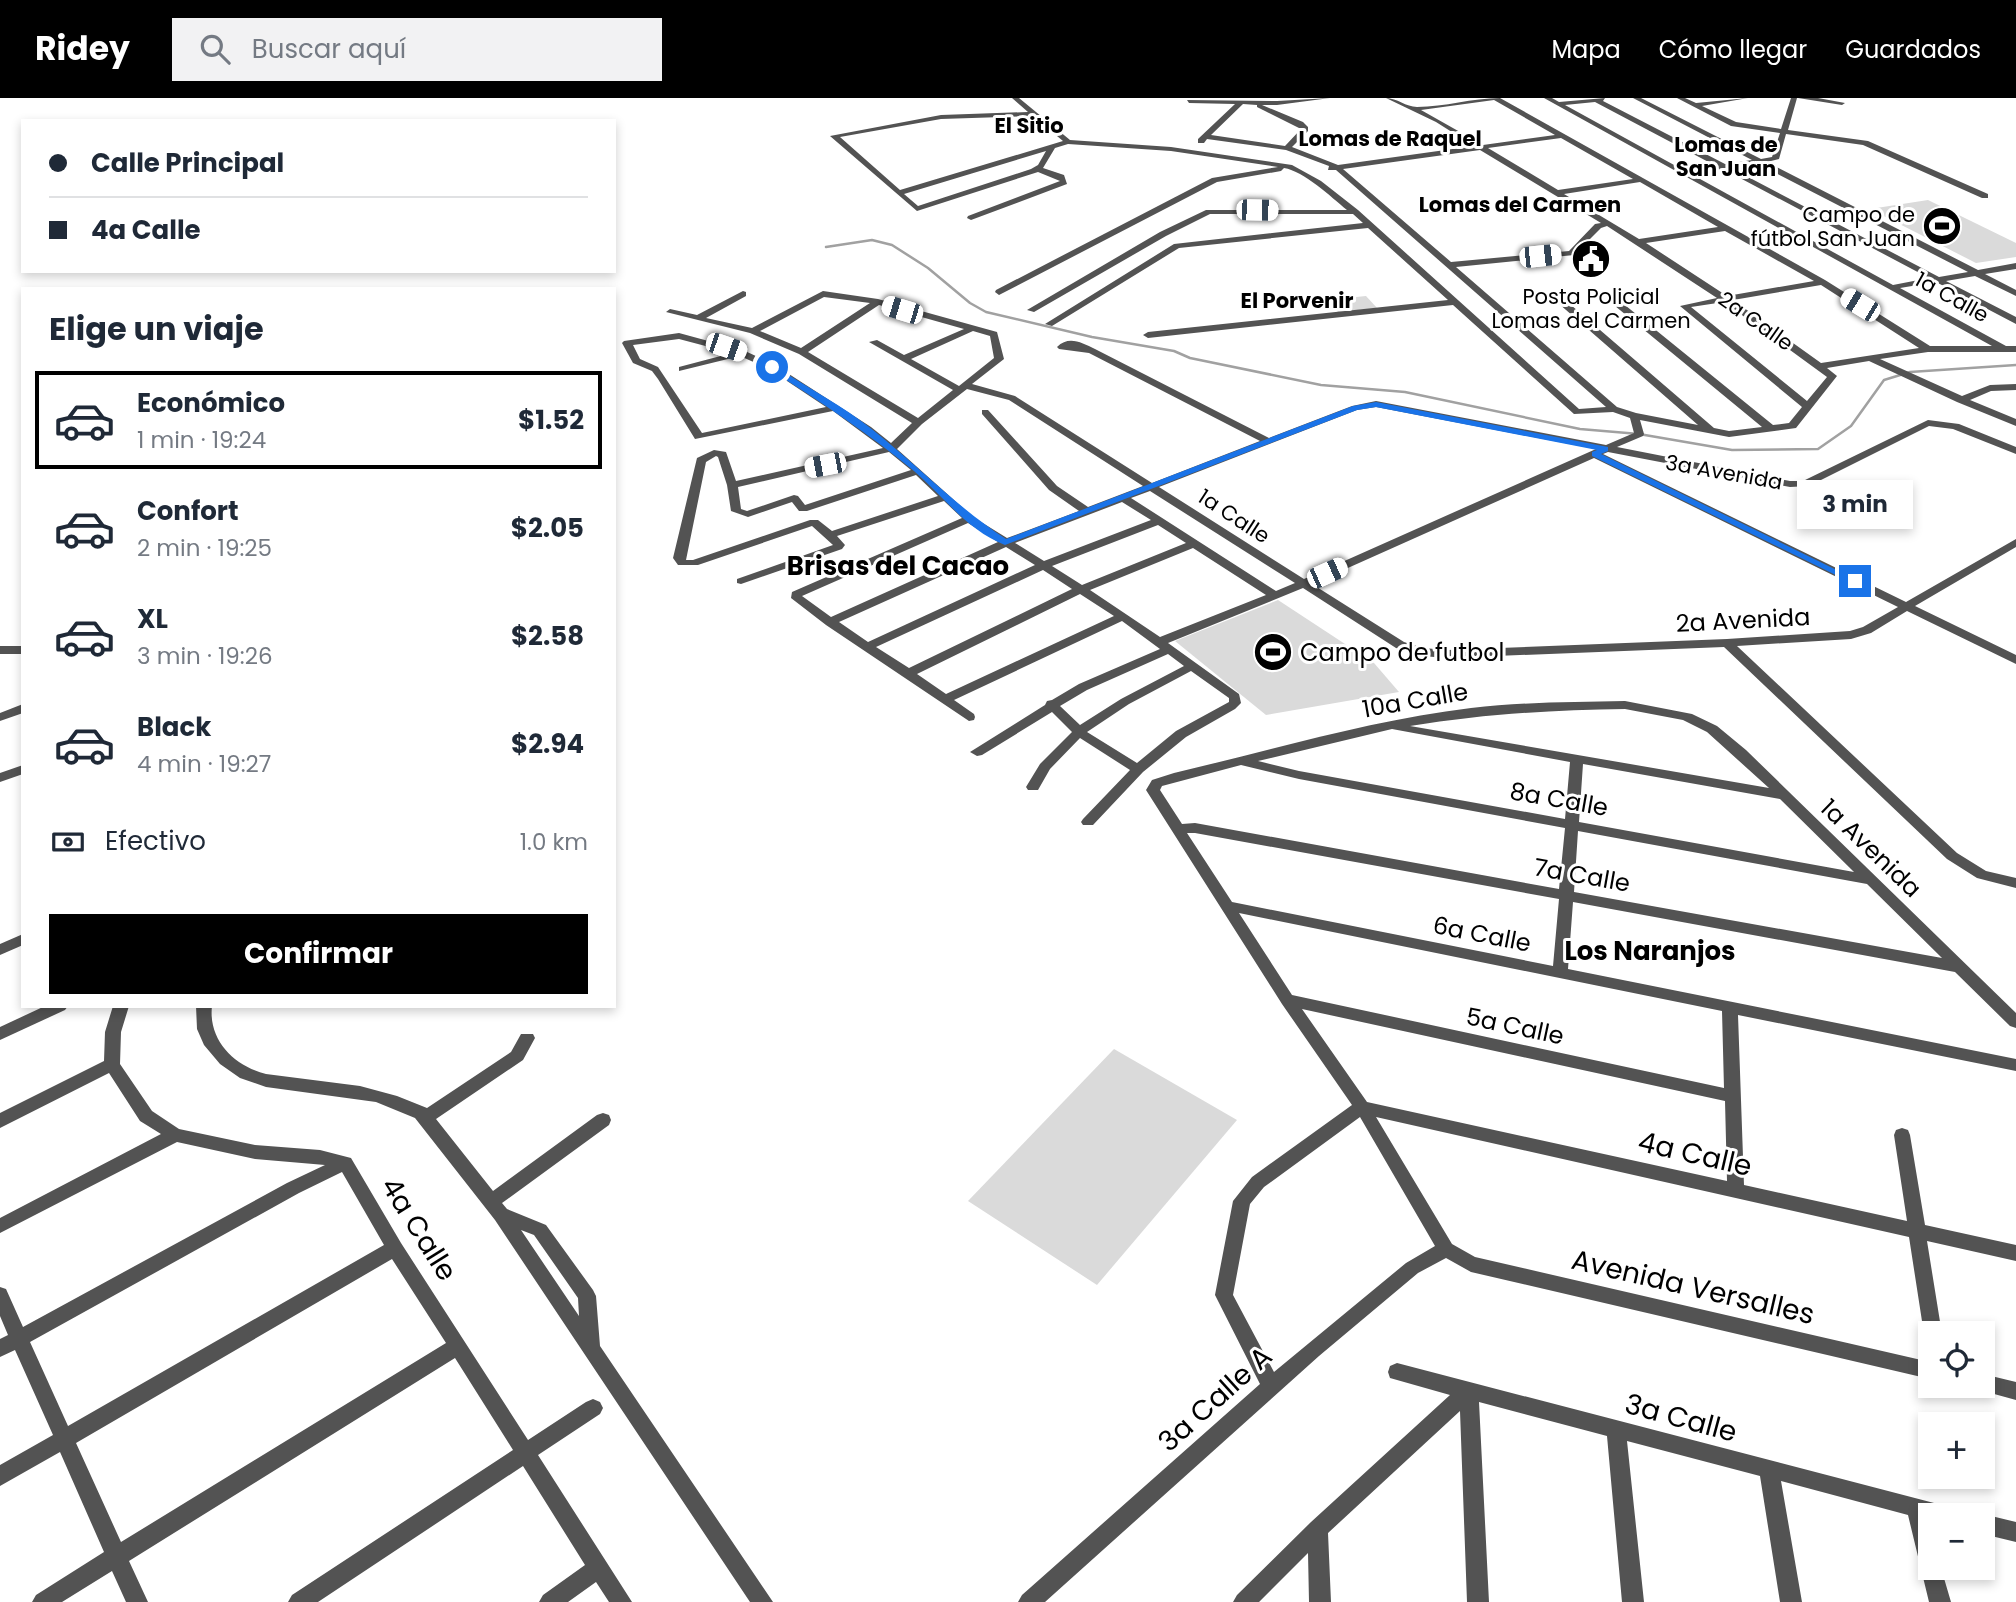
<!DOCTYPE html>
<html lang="es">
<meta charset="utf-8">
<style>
body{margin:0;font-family:Poppins,sans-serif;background:#f2f2f3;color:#1f2937;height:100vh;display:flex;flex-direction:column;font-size:26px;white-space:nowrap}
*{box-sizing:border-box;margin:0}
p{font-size:23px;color:#747a83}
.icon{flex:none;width:38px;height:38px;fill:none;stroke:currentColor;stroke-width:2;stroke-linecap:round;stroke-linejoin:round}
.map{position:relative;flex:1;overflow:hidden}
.sheet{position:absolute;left:21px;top:189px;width:595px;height:721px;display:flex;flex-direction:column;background:#fff;border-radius:0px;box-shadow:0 4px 10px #0003}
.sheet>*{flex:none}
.banner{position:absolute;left:21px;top:21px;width:595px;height:154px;border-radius:0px;box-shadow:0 4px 10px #0003;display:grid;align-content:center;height:154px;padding:0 28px;background:#fff}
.buttons{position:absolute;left:1918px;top:1223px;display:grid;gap:14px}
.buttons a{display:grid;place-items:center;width:77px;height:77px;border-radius:0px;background:#fff;box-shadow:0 4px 10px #0003;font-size:35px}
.end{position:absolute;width:32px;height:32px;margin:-16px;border:9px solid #1a73e8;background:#fff;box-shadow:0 0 0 4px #fff}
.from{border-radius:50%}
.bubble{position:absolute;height:49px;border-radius:0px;background:#fff;box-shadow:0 4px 10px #0003;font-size:23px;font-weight:700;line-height:49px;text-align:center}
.car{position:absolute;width:21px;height:42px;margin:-21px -10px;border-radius:9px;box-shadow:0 0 5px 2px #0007;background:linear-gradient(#fff 24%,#345 0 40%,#fff 0 76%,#345 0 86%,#fff 0)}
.banner b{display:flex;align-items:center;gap:24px;height:66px;font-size:26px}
.banner b+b{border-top:2px solid #e0e1e3}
.banner i{width:18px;height:18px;background:#1f2937}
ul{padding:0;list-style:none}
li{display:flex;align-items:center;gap:21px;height:98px;margin:0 14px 10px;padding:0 14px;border:4px solid transparent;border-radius:0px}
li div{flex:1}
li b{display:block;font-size:26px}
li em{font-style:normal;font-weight:700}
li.selected{border-color:#000}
li>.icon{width:63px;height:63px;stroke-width:1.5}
h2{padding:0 28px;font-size:32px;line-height:84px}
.pay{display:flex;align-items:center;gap:18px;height:77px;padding:0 28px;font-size:26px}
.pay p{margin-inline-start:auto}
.action{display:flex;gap:14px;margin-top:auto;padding:14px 28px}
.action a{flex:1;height:80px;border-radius:0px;background:#000;color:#fff;font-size:28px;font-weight:700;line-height:80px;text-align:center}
header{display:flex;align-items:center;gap:42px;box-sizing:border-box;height:98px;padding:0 35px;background:#000;color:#fff}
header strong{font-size:33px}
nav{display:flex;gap:38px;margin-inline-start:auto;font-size:24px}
.search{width:490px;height:63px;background:#f2f2f3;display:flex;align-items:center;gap:18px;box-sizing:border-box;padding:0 24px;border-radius:0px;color:#747a83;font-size:26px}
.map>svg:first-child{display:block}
</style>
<header>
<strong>Ridey</strong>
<div class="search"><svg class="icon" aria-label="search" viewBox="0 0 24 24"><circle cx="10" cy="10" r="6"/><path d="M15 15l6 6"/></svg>Buscar aquí</div>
<nav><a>Mapa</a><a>Cómo llegar</a><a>Guardados</a></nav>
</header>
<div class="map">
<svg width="2016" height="1504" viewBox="0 0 2016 1504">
<rect width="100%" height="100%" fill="#fff"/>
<g fill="#dadada">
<polygon points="1928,102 2016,145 2016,159 1976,165 1870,111"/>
<polygon points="1366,198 1377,210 1338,214 1327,202"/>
<polygon points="1278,502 1374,565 1399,594 1266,617 1175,543"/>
<polygon points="1114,951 1237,1022 1097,1187 968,1103"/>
</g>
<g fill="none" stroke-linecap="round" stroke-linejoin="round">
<polyline stroke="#a1a1a1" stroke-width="2.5" points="826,149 872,142 892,147 928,170 970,205 986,214 1092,239 1174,253 1190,260 1321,287 1405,294 1580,331 1639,336 1732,352 1818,351 1851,328 1884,282 1910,274 2016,267"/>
<g fill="#535353" fill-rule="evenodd">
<path d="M1012,0h7l51,42 101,7 121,18 29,16 37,29 221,199 27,-2 -270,-237h-8l1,-4 -43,-16 -79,-11 -3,4h-6v-4l37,-35 -46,-1 -2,-3 90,1 53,-3 -53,7h-15l41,17 5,5v4l-16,16 46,18 136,-19 -38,-24 -50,-24c11,0 20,9 31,9 28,0 55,-9 83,-9l325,182 105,66h62l-448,-248h8l7,4 46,-4 -2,3 122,63 27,-4 -119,-62h8l120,61 11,-2 8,-24 -49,-7 -54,-28h8l11,5 52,-5 -46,8 34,16 45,7 10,-31h6l-9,32 80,11 120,53v4h-6l-119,-53 -77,-11 -7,25 -12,3 211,108 38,-7v6l-31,5 31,16v6l-41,-20 -29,5 70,36v7l-80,-42 -36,6 106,58h10v6h-88l-48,7 82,37 28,-11 26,-1v6l-25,1 -21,9 46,19v7l-59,-24 -88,-41 -42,7 10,8 -41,52 -67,9 -89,-17 4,14 -1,2 -26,11 173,34h13l125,-61 31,4 57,23v7l-63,-25 -24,-3 -120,60 -19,1 -182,-35 -5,2 303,148 110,-63v8l-101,59 101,49v9l-109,-53 -36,22 -20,6 -114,7 220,207 29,18 30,7v10l-39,-10 -30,-19 -223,-212 -277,11 -25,-2 -26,-8 -93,-60 -135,55 71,51 2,9 -6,6 -49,28 -43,35 -50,53h-10l-2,-3 2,-3 47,-49 -50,-32 -30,31 -12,21h-10l-2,-3 14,-23 32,-32 -20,-20 -70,43 -5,1 -7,-4 75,-47 2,-4 5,-1 27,-16 81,-35 -38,-28 -168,79 20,14 1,3 -1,3 -5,1 -143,-96 -35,-27 1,-6 170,-74 -18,-17 -107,35 8,9 -3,4 -101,35 -4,-1v-4l96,-34 -21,-19 -114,39h-20l-5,-7 24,-100 17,-8 12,2 10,29 147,-33 -50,-37 -138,28 -37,-60 -6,-8 -19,-8 -11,-20 2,-2 55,-8 66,18 30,14 96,62 20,16 21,-20 -113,-69 -49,-21 -84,-21 4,-3 27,6 46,-24 3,1v4l-40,22 46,10 71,-37 55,8 119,33 7,27 -32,25 43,12 137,87 108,-42 -171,-88 -30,-4 -2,-2c12,-12 25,-4 38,2l174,89 83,-32 24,-5 230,44 28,-12 -4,-15 -17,-6 -39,2 -121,-109 -305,33 -5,-3 5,-3 300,-32 -80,-72 -189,20 -127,78 -7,-2 129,-80 189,-21 -10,-9h-143l-44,22 -132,76 -7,-2 133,-78 46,-22h141c-16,-13 -43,-39 -63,-42l-3,3 -64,11 -218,113 -4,-3 1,-2 216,-112 66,-11 -107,-16 -103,-7 -13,4 -12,20 21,7 3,9 -96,36 -4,-2 1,-2 92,-35 -22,-9 -121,39 -87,-75 111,-21 87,-3zM1494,2l61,35 -72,10 -62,-35zM1595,4l121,64 -31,5 -120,-66zM1243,6l14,1v2l44,22 -16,17 -74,-11zM1033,18l30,25 -163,49 -60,-53 101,-18zM1561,40l72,41 -75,11 -70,-42zM1480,52l121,73 -6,1 -26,27 -118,11 -108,-93zM1046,53l-8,14 -7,4 -113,37 -14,-12zM1758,66l210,108 -29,5 -208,-109zM1723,71l206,109 -36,7 -202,-111zM1640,84l78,45 -79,12 -75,-45zM1607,128l110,72 -37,8 122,101 -13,16 -16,2 -158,-128h-6v4l153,126 -33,4 -15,-3 -150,-129h-6v4l140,122 -62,-12 -19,-6 -161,-140 118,-12 27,-27zM1725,133l89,50 -87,15 -81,-53zM1821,187l98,63 -98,15 -88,-63zM824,199l46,6 -69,45 -41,-17zM1724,204l103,75 -20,24 -116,-94zM879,207l85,24 -60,26 -27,-15 -8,2 84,48 -35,28 -110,-66zM973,233l17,5 4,22 -35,28 -48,-27zM679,241l53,14 -53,14v4l61,-15 29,13 57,38 -124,26 -44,-66 -18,-8 -7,-14zM967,291l42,11 134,86 -55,21 -31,-21 -69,-76h-6v4l67,76 30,21 -72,27 -34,-21 -76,-68 25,-25zM1376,309l220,42 -292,130 -145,-92 198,-77zM889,354l22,18 -106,35 -7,-9 -4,-1 -47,16 -6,-2 -3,-22zM716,358l2,1 9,28 4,26 17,6 44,-15 7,9h8l109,-36 22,21 -106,35 -14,-11h-8l-117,40h-7l20,-98zM1594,360l304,149 -35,20 -13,4 -123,8 -280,11 -24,-2 -19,-6 -92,-58zM1150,393l145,92 -19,8 -145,-93zM1122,404l29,18 -107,41 -29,-18zM968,425l30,19 -167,75 -29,-21zM1158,427l28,18 -104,42 -30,-19zM1006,449l29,18 -167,77 -29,-20zM1193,450l73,47 -106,42 -70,-47zM1043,472l29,19 -163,79 -33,-21zM1080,496l34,22 -168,78 -29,-20zM1168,556l16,12 -63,33 -41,26 -20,-19 27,-16zM1191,573l38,27v4l-53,29 -39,32 -50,-31 42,-28z"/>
<polygon points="1798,0 1818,0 1845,5 1842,7"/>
<rect x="0" y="548" width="23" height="8"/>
<path d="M1625,603l67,13 25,12 29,24 270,263v15l-6,-2 -55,-54 -382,-70 -5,67 448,90v12l-278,-56 6,170 163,36 -13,-86 2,-5 6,-2 6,2 2,5 15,90 91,20v16l-89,-20 15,93h-12v7l-4,-1 -2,-6 -15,-97 -533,-120 76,127 23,13 455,105v17l-459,-107 -25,-14 -28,15 -99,83 -274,246h-27l4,-7 238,-211 -45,-89 18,-94 19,-24 100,-72 -70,-101 -136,-214 6,-10 22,-7c98,-23 197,-53 297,-65 51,-6 103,-6 154,-7zM1625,611l58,11 24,12 62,56 -359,-62c74,-12 141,-16 215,-17zM1392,631l178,33 -5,57 -266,-48 -41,-10zM1583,666l197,35 74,73 -275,-50zM1241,667l58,14 266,49 -6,61 -364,-66 -13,1 -22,-34 2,-4zM1578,733l289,53 75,74 -368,-66zM1187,735h8l364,66 -6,67 -321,-64zM1239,815l483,98 2,77 -432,-93zM1302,911l423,92 2,80 -360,-79zM1360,1019l75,129 -29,17 -132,109 -41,-77 17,-91 14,-17z"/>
<polygon points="23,606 23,615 0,623 0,615"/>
<polygon points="23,667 23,676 0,684 0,675"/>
<polygon points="23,836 23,847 0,857 0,846"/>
<polygon points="45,908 68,908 65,912 0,942 0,929"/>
<path d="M113,908h16l-8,26 -1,32 32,47 27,18 76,16 65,5 31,8 50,85 127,197 58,-38 7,-3 7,3 3,6 -3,6 -62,41 94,147h-23l-13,-20 -28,20h-29l4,-7 42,-30 -62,-99 -205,136h-30l4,-7 221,-145 -58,-92 -326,203 19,41h-22l-14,-31 -50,31h-30l4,-7 68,-43 -44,-100 -60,34v-21l53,-30 -38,-85 -15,7v-18l8,-4 -8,-19v-29l6,2 17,38 264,-144 38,-18 -70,-6 -78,-17 -177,91v-15l161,-84 -21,-13 -31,-48 -109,55v-15l104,-52 1,-29zM342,1074l42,73 -316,181 -38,-84 269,-149zM392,1161l54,84 -325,199 -45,-99z"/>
<path d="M196,908h16c-4,34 22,60 54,68l94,12 37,10 30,12 84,-56 10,-18h12l2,4 -12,22 -87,59 57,72 104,-76 6,-2 6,2 2,5 -2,5 -107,78 5,6 39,16 47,65 3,6 4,50 173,256h-23l-255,-382 -80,-102 -39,-16 -110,-15 -26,-9 -20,-14 -16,-19 -7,-16zM521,1132l13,5 44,63 1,18z"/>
<polygon points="1397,1265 1957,1411 1960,1418 1930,1418 1930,1470 1941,1470 1951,1504 1929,1504 1908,1417 1781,1383 1802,1504 1780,1504 1760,1378 1627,1343 1644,1504 1622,1504 1607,1338 1479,1304 1489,1504 1467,1504 1460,1313 1328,1435 1331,1504 1309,1504 1308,1455 1259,1504 1233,1504 1237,1497 1311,1424 1450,1297 1390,1280 1388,1274 1390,1268"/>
<polygon points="1983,1276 2016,1284 2016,1302 1976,1291 1975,1288 1983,1288"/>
<polygon points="1983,1416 2016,1424 2016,1444 1983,1436 1983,1418 1979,1418"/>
</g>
</g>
<path fill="#1a73e8" d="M769,268h5c33,21 69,40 99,64 45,36 85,78 133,109l347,-133 23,-4 232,45v4l-7,3 258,127 -7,2 -260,-127v-4l5,-2 -221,-43 -19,3 -352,135c-37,-14 -62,-49 -91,-74 -46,-38 -95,-70 -145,-102z"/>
<defs>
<g id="stadium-disc" transform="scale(2.0125)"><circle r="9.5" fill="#000" stroke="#fff"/><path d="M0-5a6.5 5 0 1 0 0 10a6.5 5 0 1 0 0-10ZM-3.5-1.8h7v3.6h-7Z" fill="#fff"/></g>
<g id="civic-disc" transform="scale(2.0125)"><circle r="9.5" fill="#000" stroke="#fff"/><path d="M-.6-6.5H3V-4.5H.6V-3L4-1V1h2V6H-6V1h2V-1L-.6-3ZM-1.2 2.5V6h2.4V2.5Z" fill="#fff"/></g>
</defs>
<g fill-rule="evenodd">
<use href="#stadium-disc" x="1942" y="128"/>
<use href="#civic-disc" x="1591" y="161"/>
<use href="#stadium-disc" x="1273" y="554"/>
</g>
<g text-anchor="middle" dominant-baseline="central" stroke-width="6" stroke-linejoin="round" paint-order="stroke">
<g font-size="21" font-weight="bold" fill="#000" stroke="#fff">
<text x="1029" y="27">El Sitio</text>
<text x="1390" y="40">Lomas de Raquel</text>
<text x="1726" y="46">Lomas de<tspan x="1726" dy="24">San Juan</tspan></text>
<text x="1520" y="106">Lomas del Carmen</text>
<text x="1297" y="202">El Porvenir</text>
</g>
<g font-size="21" fill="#000" stroke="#fff" text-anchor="end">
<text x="1915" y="116">Campo de<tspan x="1915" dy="24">fútbol San Juan</tspan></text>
<text x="1591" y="198" text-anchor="middle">Posta Policial<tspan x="1591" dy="24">Lomas del Carmen</tspan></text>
</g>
<g font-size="21" fill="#000" stroke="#fff">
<text transform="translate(1952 199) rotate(29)">1a Calle</text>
<text transform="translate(1756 223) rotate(35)">2a Calle</text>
<text transform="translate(1724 374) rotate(10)">3a Avenida</text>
<text transform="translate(1234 418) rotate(33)">1a Calle</text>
</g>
<g font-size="24" fill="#000" stroke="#fff">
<text transform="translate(1743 522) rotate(-3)">2a Avenida</text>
<text transform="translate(1415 602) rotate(-10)">10a Calle</text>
<text transform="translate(1559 701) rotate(10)">8a Calle</text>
<text transform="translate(1871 750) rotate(44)">1a Avenida</text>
<text transform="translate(1582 777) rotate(10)">7a Calle</text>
<text transform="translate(1482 836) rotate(11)">6a Calle</text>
<text transform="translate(1515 928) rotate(12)">5a Calle</text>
</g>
<g font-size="24" fill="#000" stroke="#fff" text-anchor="start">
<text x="1300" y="554">Campo de futbol</text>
</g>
<g font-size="26" font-weight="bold" fill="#000" stroke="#fff">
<text x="898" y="468">Brisas del Cacao</text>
<text x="1650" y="853">Los Naranjos</text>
</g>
<g font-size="28" fill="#000" stroke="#fff">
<text transform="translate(1695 1056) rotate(13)">4a Calle</text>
<text transform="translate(419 1131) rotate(58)">4a Calle</text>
<text transform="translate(1693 1189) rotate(13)">Avenida Versalles</text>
<text transform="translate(1215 1301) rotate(-42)">3a Calle A</text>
<text transform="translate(1681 1320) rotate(15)">3a Calle</text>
</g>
</g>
</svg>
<div class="buttons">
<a><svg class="icon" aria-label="locate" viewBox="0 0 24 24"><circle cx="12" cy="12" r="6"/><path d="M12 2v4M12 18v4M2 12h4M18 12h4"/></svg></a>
<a>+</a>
<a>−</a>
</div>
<i class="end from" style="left:772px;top:269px"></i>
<i class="end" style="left:1855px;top:483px"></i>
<div class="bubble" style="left:1797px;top:382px;width:116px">3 min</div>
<i class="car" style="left:1257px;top:112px;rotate:91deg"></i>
<i class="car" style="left:1540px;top:158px;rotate:84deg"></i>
<i class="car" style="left:1860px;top:207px;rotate:301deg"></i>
<i class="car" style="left:902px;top:212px;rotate:287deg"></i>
<i class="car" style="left:726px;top:249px;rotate:109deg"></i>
<i class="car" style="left:825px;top:367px;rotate:259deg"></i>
<i class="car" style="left:1327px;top:475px;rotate:66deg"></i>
<div class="banner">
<b><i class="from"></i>Calle Principal</b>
<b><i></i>4a Calle</b>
</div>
<section class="sheet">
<h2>Elige un viaje</h2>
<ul>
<li class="selected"><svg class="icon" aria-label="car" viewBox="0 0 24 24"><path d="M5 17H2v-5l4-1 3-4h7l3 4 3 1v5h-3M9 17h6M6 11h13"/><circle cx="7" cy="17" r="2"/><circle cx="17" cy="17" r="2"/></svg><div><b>Económico</b><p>1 min · 19:24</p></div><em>$1.52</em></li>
<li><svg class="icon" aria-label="car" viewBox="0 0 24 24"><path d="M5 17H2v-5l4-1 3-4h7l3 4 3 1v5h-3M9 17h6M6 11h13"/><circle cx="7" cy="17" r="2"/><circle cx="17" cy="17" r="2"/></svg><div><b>Confort</b><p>2 min · 19:25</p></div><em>$2.05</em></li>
<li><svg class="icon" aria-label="car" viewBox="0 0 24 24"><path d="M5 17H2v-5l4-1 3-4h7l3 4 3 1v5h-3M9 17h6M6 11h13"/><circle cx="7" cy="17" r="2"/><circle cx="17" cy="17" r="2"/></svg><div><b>XL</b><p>3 min · 19:26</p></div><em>$2.58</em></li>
<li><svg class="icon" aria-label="car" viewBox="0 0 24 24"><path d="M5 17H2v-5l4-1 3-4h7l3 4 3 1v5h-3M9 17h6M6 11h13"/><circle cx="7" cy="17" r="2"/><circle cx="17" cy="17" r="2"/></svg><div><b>Black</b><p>4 min · 19:27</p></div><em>$2.94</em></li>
</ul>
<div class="pay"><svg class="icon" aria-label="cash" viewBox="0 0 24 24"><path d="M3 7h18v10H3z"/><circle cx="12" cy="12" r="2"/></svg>Efectivo<p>1.0 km</p></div>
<div class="action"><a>Confirmar</a></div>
</section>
</div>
